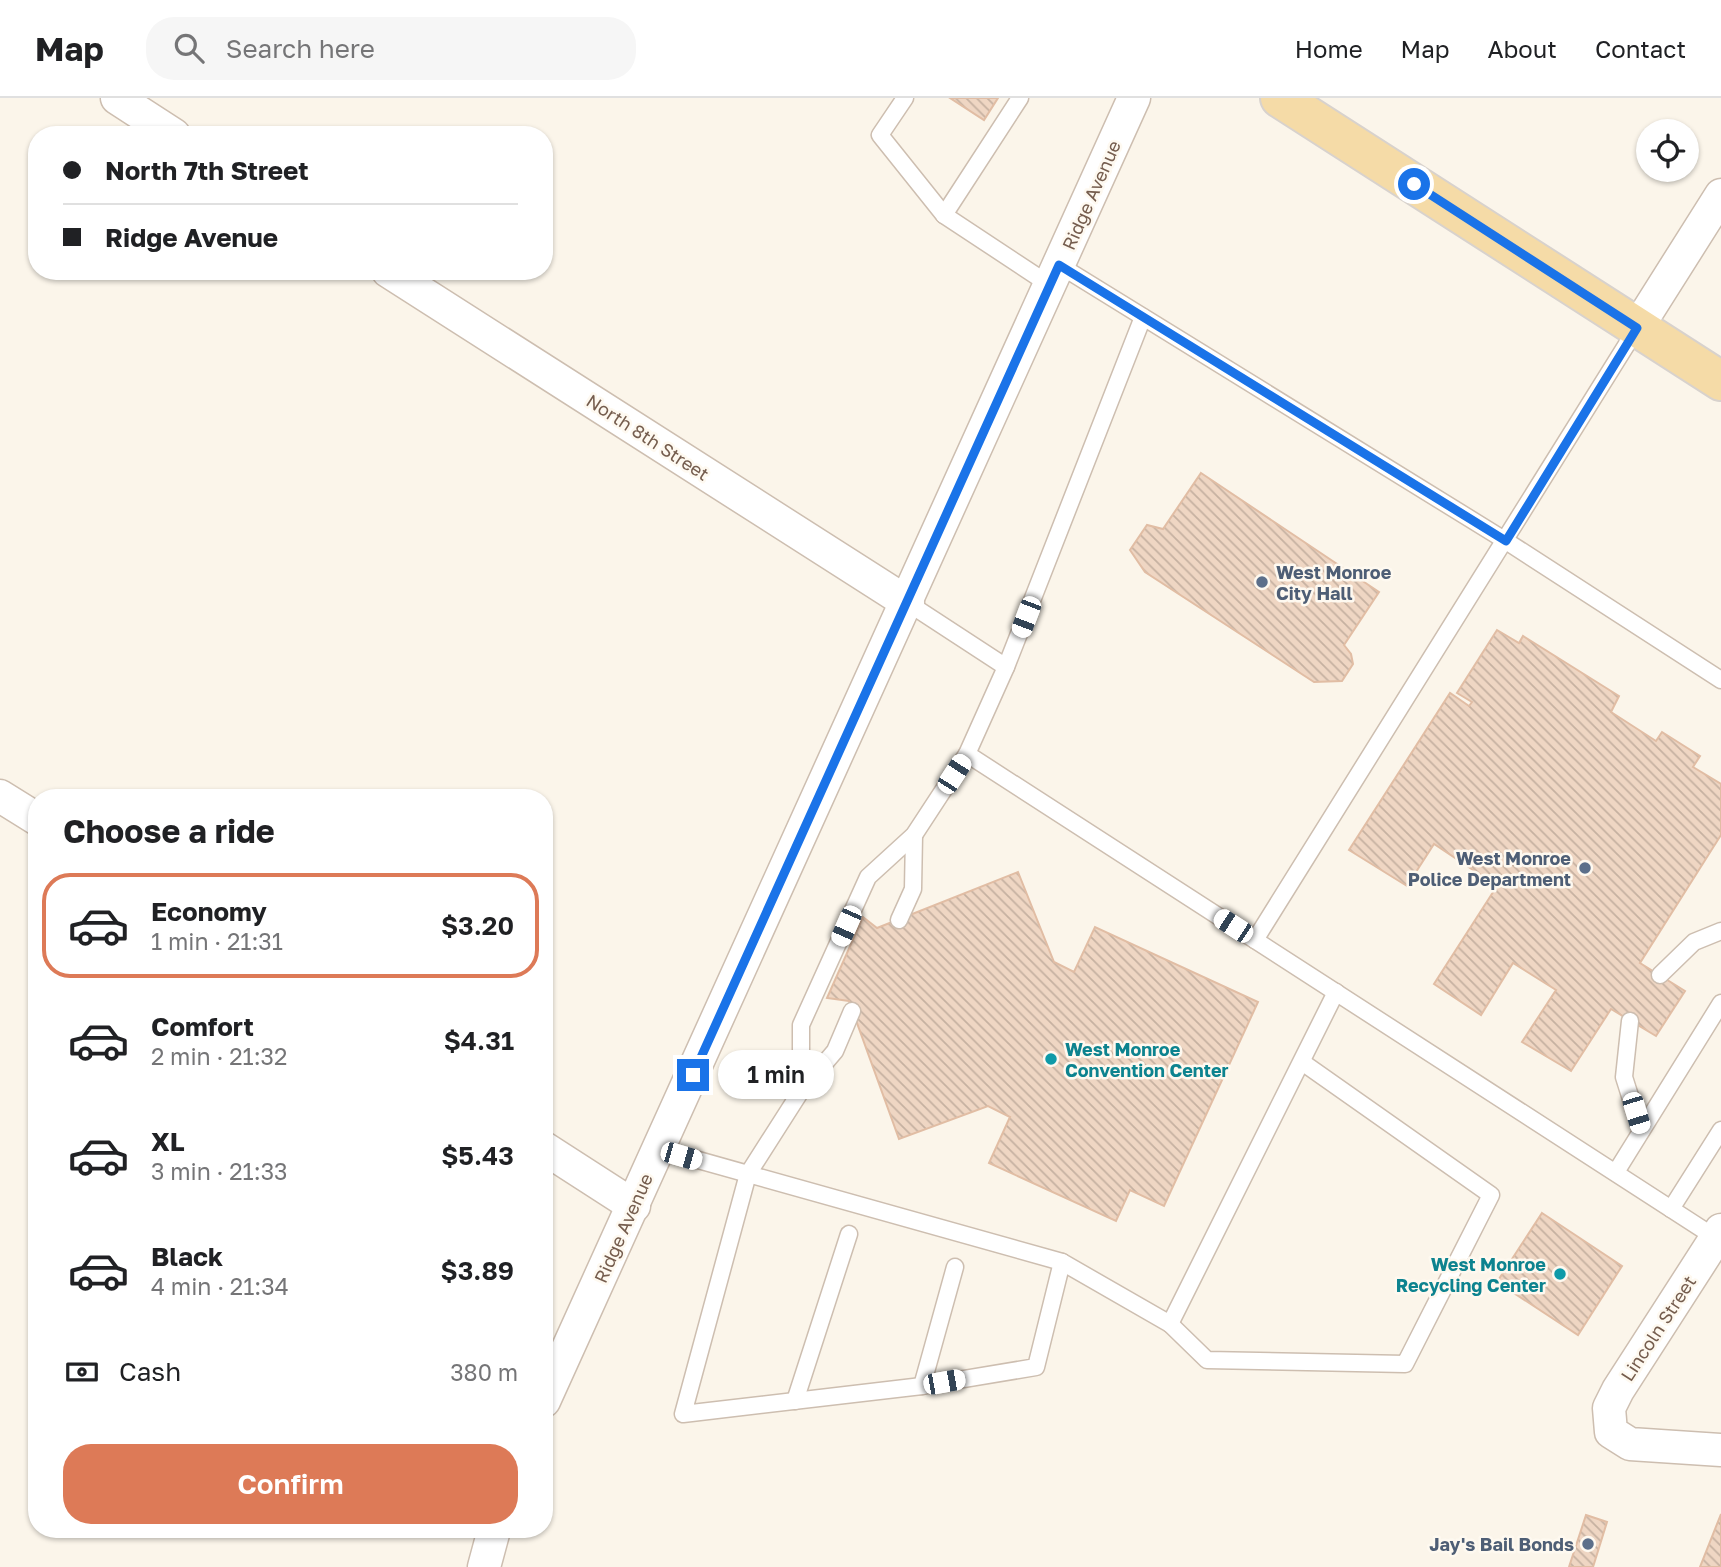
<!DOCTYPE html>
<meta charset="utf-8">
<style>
body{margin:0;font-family:"Golos Text",sans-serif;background:#f6f6f6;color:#202124;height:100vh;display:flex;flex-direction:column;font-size:26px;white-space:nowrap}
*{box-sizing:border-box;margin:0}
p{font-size:23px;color:#757577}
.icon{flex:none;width:38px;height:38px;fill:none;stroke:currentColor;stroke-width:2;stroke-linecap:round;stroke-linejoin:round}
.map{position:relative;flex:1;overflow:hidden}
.drawer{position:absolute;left:28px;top:691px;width:525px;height:749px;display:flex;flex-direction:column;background:#fff;border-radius:28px;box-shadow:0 2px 5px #0004}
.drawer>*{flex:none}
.hud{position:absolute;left:28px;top:28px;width:525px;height:154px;border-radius:28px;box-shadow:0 2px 5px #0004;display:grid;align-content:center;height:154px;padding:0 35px;background:#fff}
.fabs{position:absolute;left:1636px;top:21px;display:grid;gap:14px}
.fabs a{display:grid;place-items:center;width:63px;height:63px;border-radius:50%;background:#fff;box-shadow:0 2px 5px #0004;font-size:35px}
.end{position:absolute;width:32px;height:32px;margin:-16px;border:9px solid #1a73e8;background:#fff;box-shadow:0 0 0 4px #fff}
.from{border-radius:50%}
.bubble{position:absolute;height:49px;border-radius:24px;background:#fff;box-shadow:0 2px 5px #0004;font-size:23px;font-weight:600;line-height:49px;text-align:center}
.car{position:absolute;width:21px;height:42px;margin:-21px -10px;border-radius:9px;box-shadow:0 0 5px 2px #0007;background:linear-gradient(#fff 24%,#345 0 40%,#fff 0 76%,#345 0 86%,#fff 0)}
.hud b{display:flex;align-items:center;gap:24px;height:66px;font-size:26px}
.hud b+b{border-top:2px solid #e0e0e0}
.hud i{width:18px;height:18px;background:#202124}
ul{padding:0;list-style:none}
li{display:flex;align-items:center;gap:21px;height:105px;margin:0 14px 10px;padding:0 21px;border:4px solid transparent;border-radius:28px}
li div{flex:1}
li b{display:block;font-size:26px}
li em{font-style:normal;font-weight:600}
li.active{border-color:#dd7a57}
li>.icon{width:63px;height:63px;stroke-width:1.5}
h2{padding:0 35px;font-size:32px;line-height:84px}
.pay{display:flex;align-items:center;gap:18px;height:77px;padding:0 35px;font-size:26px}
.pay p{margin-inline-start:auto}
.cta{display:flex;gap:14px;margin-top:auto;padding:14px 35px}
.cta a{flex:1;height:80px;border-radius:28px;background:#dd7a57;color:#fff;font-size:28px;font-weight:600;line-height:80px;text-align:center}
header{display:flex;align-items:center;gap:42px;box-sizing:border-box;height:98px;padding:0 35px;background:#fff;border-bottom:2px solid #e0e0e0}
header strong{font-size:33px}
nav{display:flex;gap:38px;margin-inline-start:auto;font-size:24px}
.search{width:490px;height:63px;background:#f6f6f6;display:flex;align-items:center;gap:18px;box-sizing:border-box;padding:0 24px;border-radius:28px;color:#757577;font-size:26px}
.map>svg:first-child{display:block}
</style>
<header>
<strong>Map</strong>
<div class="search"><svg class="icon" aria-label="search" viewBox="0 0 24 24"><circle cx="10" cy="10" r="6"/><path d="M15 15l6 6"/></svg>Search here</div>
<nav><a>Home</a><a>Map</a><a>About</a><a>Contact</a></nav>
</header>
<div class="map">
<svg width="1721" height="1469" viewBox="0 0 1721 1469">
<defs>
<pattern id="building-back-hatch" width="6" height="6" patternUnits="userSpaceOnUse" patternTransform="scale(1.75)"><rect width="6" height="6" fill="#efd6c3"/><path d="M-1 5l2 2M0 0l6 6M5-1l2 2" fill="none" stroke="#c6b1a1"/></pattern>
</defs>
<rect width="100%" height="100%" fill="#fbf5ea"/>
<g fill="url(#building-back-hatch)" stroke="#e1bda4" stroke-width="2">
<polygon points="950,0 998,0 984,22"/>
<polygon points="1201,375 1379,494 1344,547 1351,556 1353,566 1342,583 1314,584 1145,474 1130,452 1147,427 1163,431"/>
<polygon points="1497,532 1519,545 1523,538 1619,598 1611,614 1656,643 1662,634 1700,658 1693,669 1721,686 1721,737 1640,865 1685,893 1656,938 1611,911 1571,973 1522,944 1556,892 1513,865 1481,917 1434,886 1497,788 1434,746 1407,788 1349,752 1450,595 1469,608 1472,604 1457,595"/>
<polygon points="1018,774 1054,864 1074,874 1095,829 1258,904 1164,1108 1130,1092 1116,1123 989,1065 1010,1019 988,1008 899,1041 849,903 827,900 863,819 877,830"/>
<polygon points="1542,1115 1622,1168 1578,1237 1497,1184"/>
<polygon points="1721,1416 1721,1469 1700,1469"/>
<polygon points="1586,1417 1607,1424 1593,1469 1569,1469"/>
</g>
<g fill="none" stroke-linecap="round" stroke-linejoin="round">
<g stroke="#cdbeb0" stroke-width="19">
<g id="service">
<polyline points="905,0 880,37 944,117 1050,187"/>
<polyline points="944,117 1020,0"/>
<polyline points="1059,167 1506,443 1721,582"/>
<polyline points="1143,219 1006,569 967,656 1255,842"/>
<polyline points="1637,230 1255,842 1716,1140"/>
<polyline points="908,505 1006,569"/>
<polyline points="967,656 914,737 868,779 801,927 801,993 748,1076 683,1316 922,1288 1036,1269 1062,1164"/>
<polyline points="899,822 913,791 914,737"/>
<polyline points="1660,877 1694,844 1721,833"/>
<polyline points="1630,923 1624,979 1641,1033"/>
<polyline points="801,993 835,953 852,913"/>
<polyline points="659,1051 1062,1164 1170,1226 1336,894"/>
<polyline points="1616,1074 1721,905"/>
<polyline points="1671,1111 1721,1032"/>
<polyline points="1170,1226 1207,1262 1405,1266 1491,1097 1302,964"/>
<polyline points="922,1288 955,1169"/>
<polyline points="795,1303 849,1136"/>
</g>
</g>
<g stroke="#cdbeb0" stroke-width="35">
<g id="minor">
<polyline points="117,0 174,37"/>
<polyline points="388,173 908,505"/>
<polyline points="1637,230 1721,97"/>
<polyline points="0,698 37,721"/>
<polyline points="544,1050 634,1108"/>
<polyline points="1721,1132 1618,1292 1609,1310 1611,1334 1630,1346 1721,1352"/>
<polyline points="544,1303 1134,0"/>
<polyline points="484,1469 494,1432"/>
</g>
</g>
<g stroke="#d8d2cd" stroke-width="42">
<polyline id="primary" points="1280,0 1721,283"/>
</g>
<use href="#service" stroke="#fff" stroke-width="16"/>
<use href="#minor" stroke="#fff" stroke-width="32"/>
<use href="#primary" stroke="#f5dba7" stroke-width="38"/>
</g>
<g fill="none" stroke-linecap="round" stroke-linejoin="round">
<polyline stroke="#1a73e8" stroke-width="9" points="693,977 1059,167 1506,443 1637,230 1414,86"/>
</g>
<g fill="#5c6f8a" stroke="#fef9f0" stroke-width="2.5">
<circle cx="1262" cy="484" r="7"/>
<circle cx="1585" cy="770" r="7"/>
<circle cx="1588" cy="1446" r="7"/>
</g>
<g fill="#0f9aa8" stroke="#fef9f0" stroke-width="2.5">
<circle cx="1051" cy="961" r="7"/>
<circle cx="1560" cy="1176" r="7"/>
</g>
<g text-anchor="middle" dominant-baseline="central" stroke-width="5" stroke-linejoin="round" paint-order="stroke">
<g font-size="18" fill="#755d4e" stroke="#fef9f0">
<text transform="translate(1091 97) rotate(-66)">Ridge Avenue</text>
<text transform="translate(648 339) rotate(33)">North 8th Street</text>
<text transform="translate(623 1130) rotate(-66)">Ridge Avenue</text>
<text transform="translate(1658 1230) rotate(-57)">Lincoln Street</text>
</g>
<g font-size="18" font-weight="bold" fill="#4e5e75" stroke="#fef9f0" text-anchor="end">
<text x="1276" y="474" text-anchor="start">West Monroe<tspan x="1276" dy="21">City Hall</tspan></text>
<text x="1571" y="760">West Monroe<tspan x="1571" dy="21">Police Department</tspan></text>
<text x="1574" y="1446">Jay's Bail Bonds</text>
</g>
<g font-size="18" font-weight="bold" fill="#0d838f" stroke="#fef9f0" text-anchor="start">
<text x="1065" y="951">West Monroe<tspan x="1065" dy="21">Convention Center</tspan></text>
<text x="1546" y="1166" text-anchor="end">West Monroe<tspan x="1546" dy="21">Recycling Center</tspan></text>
</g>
</g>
</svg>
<div class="fabs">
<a><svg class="icon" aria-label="locate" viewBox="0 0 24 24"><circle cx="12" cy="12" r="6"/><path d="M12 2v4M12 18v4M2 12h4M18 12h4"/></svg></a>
</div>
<i class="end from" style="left:1414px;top:86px"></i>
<i class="end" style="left:693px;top:977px"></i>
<div class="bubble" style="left:718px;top:952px;width:116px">1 min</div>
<i class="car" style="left:1026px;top:519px;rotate:201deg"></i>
<i class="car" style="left:954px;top:676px;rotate:33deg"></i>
<i class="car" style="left:846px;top:828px;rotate:204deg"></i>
<i class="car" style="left:1233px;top:828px;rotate:303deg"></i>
<i class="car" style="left:1636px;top:1015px;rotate:163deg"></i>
<i class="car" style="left:681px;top:1058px;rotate:106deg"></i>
<i class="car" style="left:944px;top:1284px;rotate:80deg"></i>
<div class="hud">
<b><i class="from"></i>North 7th Street</b>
<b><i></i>Ridge Avenue</b>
</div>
<section class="drawer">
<h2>Choose a ride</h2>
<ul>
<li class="active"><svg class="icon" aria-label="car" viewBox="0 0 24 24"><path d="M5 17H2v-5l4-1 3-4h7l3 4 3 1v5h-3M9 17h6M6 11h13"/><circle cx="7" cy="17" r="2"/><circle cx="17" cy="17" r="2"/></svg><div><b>Economy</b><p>1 min · 21:31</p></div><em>$3.20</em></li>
<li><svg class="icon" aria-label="car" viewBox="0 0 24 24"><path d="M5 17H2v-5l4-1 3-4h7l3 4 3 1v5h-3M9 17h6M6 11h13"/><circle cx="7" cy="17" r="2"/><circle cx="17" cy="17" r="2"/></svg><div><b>Comfort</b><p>2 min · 21:32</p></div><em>$4.31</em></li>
<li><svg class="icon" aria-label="car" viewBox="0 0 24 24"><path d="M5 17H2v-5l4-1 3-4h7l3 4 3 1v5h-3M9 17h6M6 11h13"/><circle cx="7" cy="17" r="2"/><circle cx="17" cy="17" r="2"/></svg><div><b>XL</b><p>3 min · 21:33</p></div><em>$5.43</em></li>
<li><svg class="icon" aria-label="car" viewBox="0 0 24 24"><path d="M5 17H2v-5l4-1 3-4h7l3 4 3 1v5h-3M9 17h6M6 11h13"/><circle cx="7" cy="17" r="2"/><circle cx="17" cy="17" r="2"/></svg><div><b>Black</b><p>4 min · 21:34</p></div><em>$3.89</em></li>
</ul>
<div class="pay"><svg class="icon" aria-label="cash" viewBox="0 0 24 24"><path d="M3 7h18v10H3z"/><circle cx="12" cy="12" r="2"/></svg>Cash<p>380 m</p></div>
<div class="cta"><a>Confirm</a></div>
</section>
</div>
